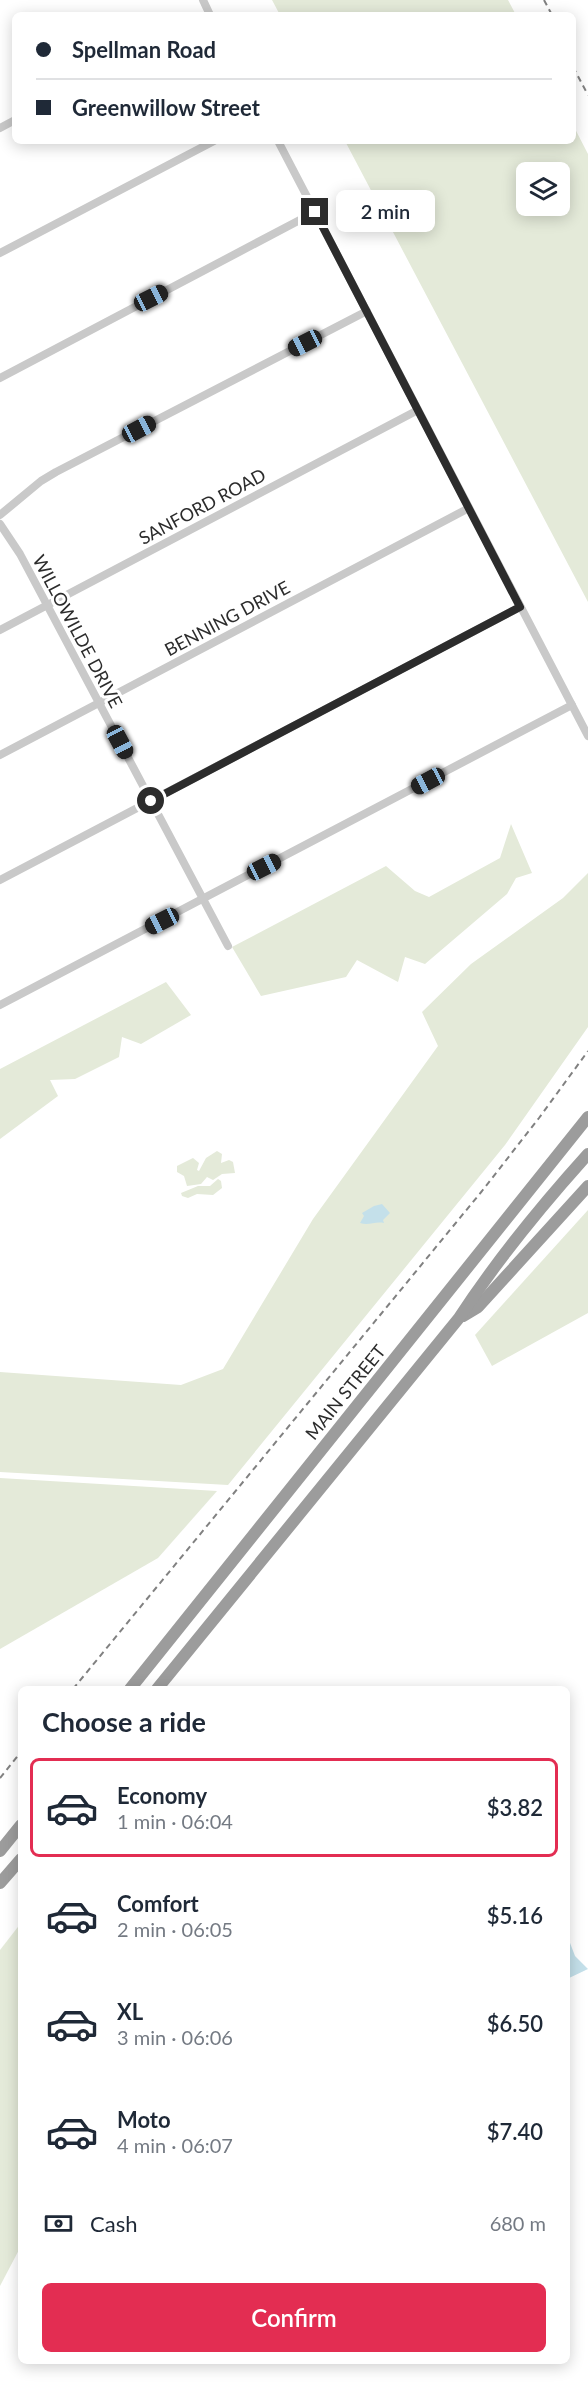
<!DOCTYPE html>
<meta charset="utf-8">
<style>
body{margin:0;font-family:Lato,sans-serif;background:#f6f6f7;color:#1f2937;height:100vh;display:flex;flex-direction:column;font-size:22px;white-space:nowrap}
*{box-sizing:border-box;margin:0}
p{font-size:20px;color:#747a83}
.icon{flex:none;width:33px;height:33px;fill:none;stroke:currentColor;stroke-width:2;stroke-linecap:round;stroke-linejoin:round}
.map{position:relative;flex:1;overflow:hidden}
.details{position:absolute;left:18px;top:1686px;width:552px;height:678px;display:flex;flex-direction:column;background:#fff;border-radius:9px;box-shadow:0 3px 15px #0003}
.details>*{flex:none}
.guide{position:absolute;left:12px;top:12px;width:564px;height:132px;border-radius:9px;box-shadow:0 3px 15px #0003;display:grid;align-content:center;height:132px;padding:0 24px;background:#fff}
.buttons{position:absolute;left:516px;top:162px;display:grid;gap:12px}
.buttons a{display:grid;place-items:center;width:54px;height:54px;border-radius:9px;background:#fff;box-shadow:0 3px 15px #0003;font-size:30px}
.end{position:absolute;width:27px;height:27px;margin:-14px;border:8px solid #2c2c2c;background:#fff;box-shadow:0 0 0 3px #fff}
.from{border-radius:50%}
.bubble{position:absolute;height:42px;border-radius:9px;background:#fff;box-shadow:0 3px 15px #0003;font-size:20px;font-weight:600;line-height:42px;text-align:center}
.car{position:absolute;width:18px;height:36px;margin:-18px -9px;border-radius:8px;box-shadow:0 0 4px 2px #0007;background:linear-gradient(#222 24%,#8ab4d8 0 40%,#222 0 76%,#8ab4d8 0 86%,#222 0)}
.guide b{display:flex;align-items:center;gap:21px;height:57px;font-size:22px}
.guide b+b{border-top:2px solid #e0e1e3}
.guide i{width:15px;height:15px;background:#1f2937}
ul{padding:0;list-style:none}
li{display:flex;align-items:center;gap:18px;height:99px;margin:0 12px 9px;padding:0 12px;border:3px solid transparent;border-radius:9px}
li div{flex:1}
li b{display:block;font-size:22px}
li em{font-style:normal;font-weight:600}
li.current{border-color:#e32d52}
li>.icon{width:54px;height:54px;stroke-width:1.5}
h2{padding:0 24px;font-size:27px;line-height:72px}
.pay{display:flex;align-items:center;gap:15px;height:66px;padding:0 24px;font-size:22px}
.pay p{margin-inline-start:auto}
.primary-button{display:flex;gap:12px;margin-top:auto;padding:12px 24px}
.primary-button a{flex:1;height:69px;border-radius:9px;background:#e32d52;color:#fff;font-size:24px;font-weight:600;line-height:69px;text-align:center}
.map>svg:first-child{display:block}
</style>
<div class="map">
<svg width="588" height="2382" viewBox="0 0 588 2382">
<rect width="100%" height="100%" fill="#fff"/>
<g fill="#e4ead9" fill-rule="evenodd">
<polygon points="272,0 508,0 516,15 280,15"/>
<path d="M573,125l15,29v448l-243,-461h228zM526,172h34v34h-34z"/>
<polygon points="511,824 532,873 516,878 507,894 425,964 405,957 398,982 357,960 346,977 261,996 232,947 386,866 415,891 429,897 500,858"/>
<polygon points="588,873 588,1027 505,1145 228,1485 0,1472 0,1372 181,1385 223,1369 313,1219 438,1046 422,1012 471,964 563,898"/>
<polygon points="166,982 191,1015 141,1044 122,1037 119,1057 75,1079 50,1080 58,1096 0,1139 0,1069"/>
<polygon points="217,1151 222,1154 221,1163 229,1160 233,1162 235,1173 222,1174 213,1180 207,1177 201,1184 187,1186 184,1176 177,1172 177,1166 193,1158 199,1163 197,1170 199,1171 206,1158"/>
<polygon points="218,1179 221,1181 222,1188 213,1195 197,1194 188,1198 182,1196 181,1193 198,1186 210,1186"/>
<polygon points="588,1210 588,1313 492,1366 475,1335"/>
<polygon points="0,1478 217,1491 158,1558 0,1649"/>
<polygon points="21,1923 21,2246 0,2286 0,1950"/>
</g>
<g fill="#c4e0ea">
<path d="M382,1204l8,9 -7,7 1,3c-9,-2 -15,3 -24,0l4,-7 -2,-3 12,-7z"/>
<polygon points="567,1935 575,1956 588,1969 567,1979"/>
</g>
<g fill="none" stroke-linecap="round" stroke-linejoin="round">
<g stroke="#c9c9c9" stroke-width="8">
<polyline points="203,0 210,15"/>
<polyline points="0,128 15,120"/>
<polyline points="278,141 588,736"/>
<polyline points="0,253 214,141"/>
<polyline points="0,378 315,212"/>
<polyline points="0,515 41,481 56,472 367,311"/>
<polyline points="0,524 20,554 228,946"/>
<polyline points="0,630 418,410"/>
<polyline points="0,755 469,508"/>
<polyline points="0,880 520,607"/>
<polyline points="0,1005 572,705"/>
</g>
<g stroke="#9c9c9c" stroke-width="12">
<polyline points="463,1316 478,1307 588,1186"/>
<polyline points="130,1689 588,1117"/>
<path d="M157,1689l302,-371c38,-58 83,-113 129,-164"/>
<polyline points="0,1851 21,1825"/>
<polyline points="0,1883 21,1859"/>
</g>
<g stroke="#818181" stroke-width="2" stroke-dasharray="6 4.5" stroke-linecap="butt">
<polyline points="544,0 552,15"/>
<polyline points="573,67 588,95"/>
<polyline points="73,1689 482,1191 539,1118 588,1051"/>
<polyline points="0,1778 21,1752"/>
</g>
</g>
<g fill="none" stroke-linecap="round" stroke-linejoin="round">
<polyline stroke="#2c2c2c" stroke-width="8" points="151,801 520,607 315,212"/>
</g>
<g text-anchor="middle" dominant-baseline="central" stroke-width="6" stroke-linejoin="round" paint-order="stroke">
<g font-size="18" fill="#2c2c2c" stroke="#fff">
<text transform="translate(202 506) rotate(-28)">SANFORD ROAD</text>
<text transform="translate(227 618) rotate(-28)">BENNING DRIVE</text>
<text transform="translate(78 631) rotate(62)">WILLOWILDE DRIVE</text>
<text transform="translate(345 1392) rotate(-51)">MAIN STREET</text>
</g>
</g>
</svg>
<div class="buttons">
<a><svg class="icon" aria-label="layers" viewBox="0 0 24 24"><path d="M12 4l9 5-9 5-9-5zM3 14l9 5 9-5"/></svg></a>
</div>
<i class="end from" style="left:151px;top:801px"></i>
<i class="end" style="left:315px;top:212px"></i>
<div class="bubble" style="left:336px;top:190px;width:99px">2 min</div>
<i class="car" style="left:151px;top:298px;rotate:63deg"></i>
<i class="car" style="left:305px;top:343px;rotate:243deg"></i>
<i class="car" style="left:139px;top:429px;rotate:62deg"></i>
<i class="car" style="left:120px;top:742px;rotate:152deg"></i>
<i class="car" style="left:428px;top:781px;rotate:242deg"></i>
<i class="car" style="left:264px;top:867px;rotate:63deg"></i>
<i class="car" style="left:162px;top:921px;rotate:243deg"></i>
<div class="guide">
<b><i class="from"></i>Spellman Road</b>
<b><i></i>Greenwillow Street</b>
</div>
<section class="details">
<h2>Choose a ride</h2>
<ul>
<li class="current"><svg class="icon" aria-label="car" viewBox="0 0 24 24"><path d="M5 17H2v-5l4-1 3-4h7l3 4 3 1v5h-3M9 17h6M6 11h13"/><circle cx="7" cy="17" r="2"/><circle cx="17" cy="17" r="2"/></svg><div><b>Economy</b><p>1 min · 06:04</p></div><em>$3.82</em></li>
<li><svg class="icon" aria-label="car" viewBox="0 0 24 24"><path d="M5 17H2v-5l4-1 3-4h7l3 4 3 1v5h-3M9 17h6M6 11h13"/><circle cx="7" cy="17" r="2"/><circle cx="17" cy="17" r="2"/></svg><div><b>Comfort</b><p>2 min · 06:05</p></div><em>$5.16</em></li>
<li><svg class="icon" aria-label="car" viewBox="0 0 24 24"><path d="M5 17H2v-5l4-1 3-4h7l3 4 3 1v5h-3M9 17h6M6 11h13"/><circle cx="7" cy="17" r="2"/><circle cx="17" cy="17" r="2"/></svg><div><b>XL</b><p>3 min · 06:06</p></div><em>$6.50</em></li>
<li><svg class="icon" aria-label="car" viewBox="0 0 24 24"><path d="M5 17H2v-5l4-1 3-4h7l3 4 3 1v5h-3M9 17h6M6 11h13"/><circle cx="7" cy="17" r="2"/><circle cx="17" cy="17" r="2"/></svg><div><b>Moto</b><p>4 min · 06:07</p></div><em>$7.40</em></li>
</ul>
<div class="pay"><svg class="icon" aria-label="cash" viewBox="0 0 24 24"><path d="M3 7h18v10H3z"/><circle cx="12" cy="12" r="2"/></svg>Cash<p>680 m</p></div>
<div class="primary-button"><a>Confirm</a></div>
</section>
</div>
